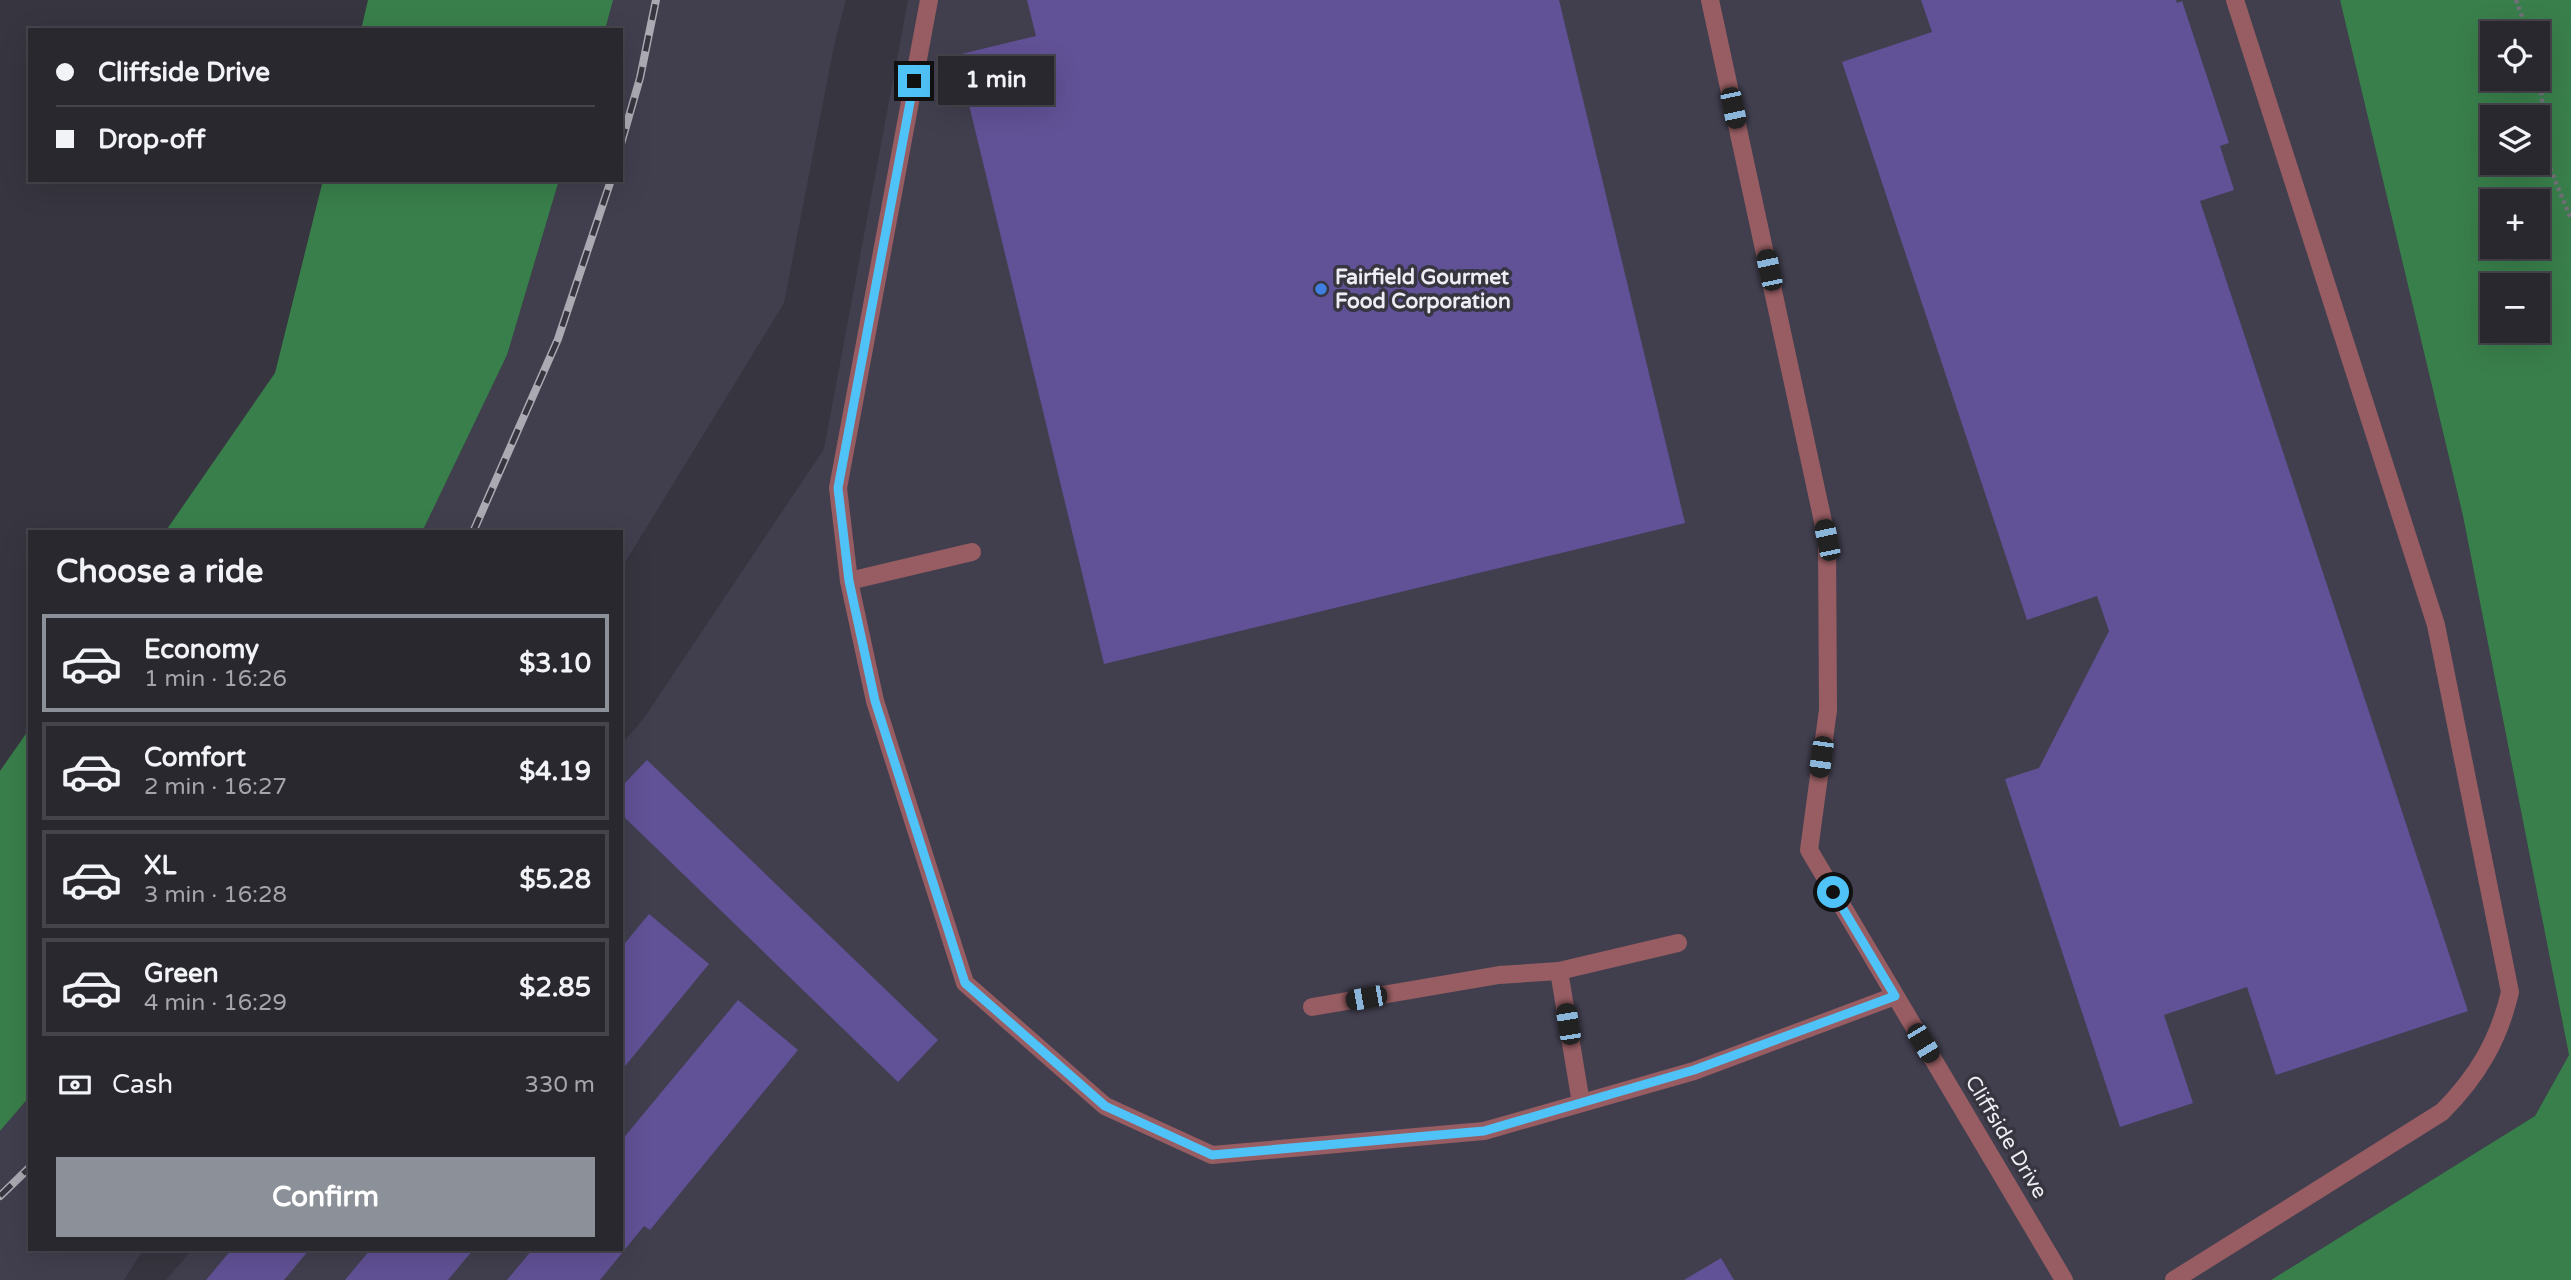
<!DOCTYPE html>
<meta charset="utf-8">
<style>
body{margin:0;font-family:"Varela Round",sans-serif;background:#313037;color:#f1f3f6;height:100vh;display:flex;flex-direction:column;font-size:26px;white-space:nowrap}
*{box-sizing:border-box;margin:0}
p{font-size:23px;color:#a5a6aa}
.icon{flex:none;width:38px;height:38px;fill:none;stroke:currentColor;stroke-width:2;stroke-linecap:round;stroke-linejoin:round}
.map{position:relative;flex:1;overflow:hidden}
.side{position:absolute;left:28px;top:530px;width:595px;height:721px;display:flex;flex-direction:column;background:#29282f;border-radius:0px;box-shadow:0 7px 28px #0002,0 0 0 2px #45444b}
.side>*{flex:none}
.guide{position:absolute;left:28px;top:28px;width:595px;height:154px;border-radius:0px;box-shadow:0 7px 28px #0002,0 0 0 2px #45444b;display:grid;align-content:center;height:154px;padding:0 28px;background:#29282f}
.fabs{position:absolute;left:2480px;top:21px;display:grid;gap:14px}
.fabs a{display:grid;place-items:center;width:70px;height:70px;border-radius:0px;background:#29282f;box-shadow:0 7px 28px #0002,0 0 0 2px #45444b;font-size:35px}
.end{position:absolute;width:32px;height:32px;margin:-16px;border:9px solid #4fc3f7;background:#111;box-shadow:0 0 0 4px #111}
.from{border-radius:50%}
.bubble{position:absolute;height:49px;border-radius:0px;background:#29282f;box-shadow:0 7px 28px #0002,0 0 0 2px #45444b;font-size:23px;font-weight:700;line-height:49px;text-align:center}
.car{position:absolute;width:21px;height:42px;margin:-21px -10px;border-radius:9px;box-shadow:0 0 5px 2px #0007;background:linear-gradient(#222 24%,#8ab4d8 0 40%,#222 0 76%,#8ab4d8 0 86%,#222 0)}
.guide b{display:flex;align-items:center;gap:24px;height:66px;font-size:26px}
.guide b+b{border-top:2px solid #45444b}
.guide i{width:18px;height:18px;background:#f1f3f6}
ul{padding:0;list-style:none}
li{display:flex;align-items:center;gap:21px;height:98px;margin:0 14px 10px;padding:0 14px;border:4px solid #45444b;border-radius:0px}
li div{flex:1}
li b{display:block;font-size:26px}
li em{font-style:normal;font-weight:700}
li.active{border-color:#8c9099}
li>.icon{width:63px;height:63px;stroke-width:1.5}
h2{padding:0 28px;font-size:32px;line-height:84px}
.pay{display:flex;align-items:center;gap:18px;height:77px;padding:0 28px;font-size:26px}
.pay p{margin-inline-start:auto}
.action{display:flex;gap:14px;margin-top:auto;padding:14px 28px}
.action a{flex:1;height:80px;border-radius:0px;background:#8c9099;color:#fff;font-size:28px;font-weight:700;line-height:80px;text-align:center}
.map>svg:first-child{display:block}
</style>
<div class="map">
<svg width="2571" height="1280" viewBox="0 0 2571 1280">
<rect width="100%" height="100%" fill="#37353f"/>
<g fill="#413f4e">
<polygon points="613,0 846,0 835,41 784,303 621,569 621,532 422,532 507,355 559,180 621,180 621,30 605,30"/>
<polygon points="908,0 2340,0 2463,516 2569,1055 2535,1116 2271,1280 166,1280 192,1250 621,1250 621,745 644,718 824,449"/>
<polygon points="30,1096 30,1250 143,1250 124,1280 0,1280 0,1131"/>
</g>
<g fill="#397f4b" fill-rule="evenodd">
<polygon points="368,0 613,0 605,30 361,30"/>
<path d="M2340,0h231v1280h-300l264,-164 34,-61 -106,-539zM2492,33h46v46h-46zM2492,117h46v46h-46zM2492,201h46v46h-46zM2492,285h46v46h-46z"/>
<polygon points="323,180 559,180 507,355 422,532 165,532 275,373"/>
<polygon points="30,728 30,1096 0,1131 0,771"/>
</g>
<g fill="#615196">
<polygon points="1027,0 1559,0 1685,523 1104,664 957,55 1036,36"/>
<polygon points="1921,0 2176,0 2177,3 2182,1 2229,143 2220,146 2234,190 2200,201 2468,1011 2276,1075 2247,987 2164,1015 2193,1103 2120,1127 2005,779 2039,768 2109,631 2097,596 2027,620 1842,62 1932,32"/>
<polygon points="647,760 938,1040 898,1082 621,814 621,787"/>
<polygon points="649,914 709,964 621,1071 621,948"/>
<polygon points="738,1000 798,1050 650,1230 644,1226 600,1280 507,1280 532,1250 621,1250 621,1141"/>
<polygon points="231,1250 309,1250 284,1280 206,1280"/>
<polygon points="370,1250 473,1250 448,1280 345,1280"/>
<polygon points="1721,1258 1734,1280 1684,1280"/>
</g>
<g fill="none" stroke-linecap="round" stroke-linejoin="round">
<g stroke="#716f78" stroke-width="4.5" stroke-dasharray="3.5 3.5" stroke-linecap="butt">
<polyline points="2516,0 2528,33"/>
<polyline points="2538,57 2548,163 2571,219"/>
</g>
<g stroke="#975d62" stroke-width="18">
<polyline points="929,0 838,488 849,581 875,701 965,983 1105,1106 1212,1155 1484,1131 1694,1071 1895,996"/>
<polyline points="1710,0 1827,540 1828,710"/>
<polyline points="849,581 972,552"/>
<polyline points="1312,1007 1499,975 1559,971"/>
<polyline points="1581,1103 1559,971 1678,943"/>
<path d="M2174,1280l268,-168c35,-35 57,-72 68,-120l-74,-367 -201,-625"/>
</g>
<polyline stroke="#975d62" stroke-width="18" points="1828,710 1809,850 2064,1280"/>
<g stroke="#abaab2" stroke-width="8">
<g id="rail">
<polyline points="621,144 640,78 656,0"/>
<polyline points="473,532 558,339 611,180"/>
<polyline points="0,1196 30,1167"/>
</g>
</g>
<use href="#rail" stroke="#37353f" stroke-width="5" stroke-dasharray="16" stroke-linecap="butt"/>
</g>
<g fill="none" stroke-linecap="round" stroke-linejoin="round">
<polyline stroke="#4fc3f7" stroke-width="9" points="914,81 838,488 849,581 875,701 965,983 1105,1106 1212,1155 1484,1131 1694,1070 1895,996 1833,892"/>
</g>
<circle fill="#3f7fe0" stroke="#37353f" stroke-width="2.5" cx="1321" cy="289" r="7"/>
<g text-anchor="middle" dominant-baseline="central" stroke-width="7" stroke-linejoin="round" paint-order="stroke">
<g font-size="21" font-weight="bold" fill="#eeedf4" stroke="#37353f" text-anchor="start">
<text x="1335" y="277">Fairfield Gourmet<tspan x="1335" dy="24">Food Corporation</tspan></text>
</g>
<g font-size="21" fill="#eeedf4" stroke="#37353f">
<text transform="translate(2006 1137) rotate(59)">Cliffside Drive</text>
</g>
</g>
</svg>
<div class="fabs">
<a><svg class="icon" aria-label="locate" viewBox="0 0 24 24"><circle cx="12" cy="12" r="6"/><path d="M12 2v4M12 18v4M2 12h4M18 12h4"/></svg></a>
<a><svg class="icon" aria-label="layers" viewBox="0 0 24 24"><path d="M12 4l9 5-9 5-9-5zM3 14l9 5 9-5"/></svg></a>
<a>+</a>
<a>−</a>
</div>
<i class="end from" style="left:1833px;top:892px"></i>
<i class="end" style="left:914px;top:81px"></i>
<div class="bubble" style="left:938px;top:56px;width:116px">1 min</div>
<i class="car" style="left:1733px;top:108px;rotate:168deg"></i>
<i class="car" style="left:1769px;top:270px;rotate:348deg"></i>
<i class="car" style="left:1827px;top:540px;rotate:348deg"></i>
<i class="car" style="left:1821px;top:757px;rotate:188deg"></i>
<i class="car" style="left:1366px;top:998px;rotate:260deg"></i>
<i class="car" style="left:1568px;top:1024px;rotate:351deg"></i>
<i class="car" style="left:1923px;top:1043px;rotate:149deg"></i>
<div class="guide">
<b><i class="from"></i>Cliffside Drive</b>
<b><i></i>Drop-off</b>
</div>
<section class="side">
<h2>Choose a ride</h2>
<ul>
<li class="active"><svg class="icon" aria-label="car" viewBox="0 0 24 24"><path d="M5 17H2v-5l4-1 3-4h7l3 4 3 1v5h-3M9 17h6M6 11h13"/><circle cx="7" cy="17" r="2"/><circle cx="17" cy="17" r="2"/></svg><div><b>Economy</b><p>1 min · 16:26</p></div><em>$3.10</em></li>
<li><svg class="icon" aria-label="car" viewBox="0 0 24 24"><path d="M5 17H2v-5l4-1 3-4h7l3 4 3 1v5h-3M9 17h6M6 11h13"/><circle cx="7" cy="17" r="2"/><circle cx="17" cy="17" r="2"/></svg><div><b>Comfort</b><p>2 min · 16:27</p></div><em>$4.19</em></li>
<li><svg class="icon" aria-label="car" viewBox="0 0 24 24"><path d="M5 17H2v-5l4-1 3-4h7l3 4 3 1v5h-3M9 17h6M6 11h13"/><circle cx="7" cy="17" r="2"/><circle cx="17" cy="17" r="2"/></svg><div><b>XL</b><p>3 min · 16:28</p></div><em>$5.28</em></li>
<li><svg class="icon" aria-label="car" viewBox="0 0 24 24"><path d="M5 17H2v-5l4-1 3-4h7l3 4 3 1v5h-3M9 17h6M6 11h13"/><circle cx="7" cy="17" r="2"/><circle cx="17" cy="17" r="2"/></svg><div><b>Green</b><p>4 min · 16:29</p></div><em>$2.85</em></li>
</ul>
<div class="pay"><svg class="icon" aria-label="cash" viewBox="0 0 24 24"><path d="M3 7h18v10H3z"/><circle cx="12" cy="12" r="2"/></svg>Cash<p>330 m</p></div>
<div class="action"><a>Confirm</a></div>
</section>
</div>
